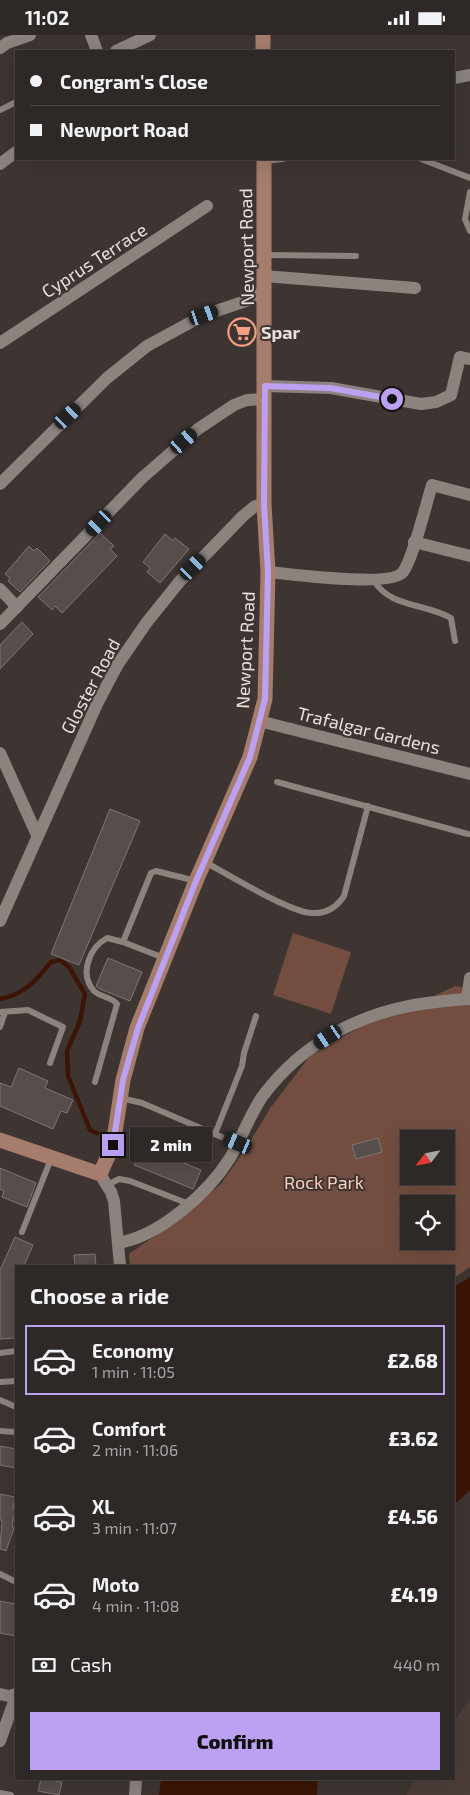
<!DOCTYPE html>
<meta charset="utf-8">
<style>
body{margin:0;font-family:"Exo 2",sans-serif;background:#3a3432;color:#f1f3f6;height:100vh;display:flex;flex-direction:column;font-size:19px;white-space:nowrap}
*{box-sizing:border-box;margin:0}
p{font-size:16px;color:#a7a6a7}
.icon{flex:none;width:28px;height:28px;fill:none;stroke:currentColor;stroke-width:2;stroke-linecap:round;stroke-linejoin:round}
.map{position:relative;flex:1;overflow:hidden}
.panel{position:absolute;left:15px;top:1230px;width:440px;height:515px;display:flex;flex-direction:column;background:#2e2826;border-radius:0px;box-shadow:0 5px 20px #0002,0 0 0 1px #494443}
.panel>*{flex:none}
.guide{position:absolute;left:15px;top:15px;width:440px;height:110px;border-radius:0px;box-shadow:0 5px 20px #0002,0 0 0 1px #494443;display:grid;align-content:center;height:110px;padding:0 15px;background:#2e2826}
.needle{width:32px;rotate:238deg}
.controls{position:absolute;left:400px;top:1095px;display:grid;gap:10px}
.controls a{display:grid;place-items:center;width:55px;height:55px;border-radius:0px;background:#2e2826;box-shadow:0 5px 20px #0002,0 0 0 1px #494443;font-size:25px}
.end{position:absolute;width:22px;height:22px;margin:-11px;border:6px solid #bca0f2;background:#111;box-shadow:0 0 0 2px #111}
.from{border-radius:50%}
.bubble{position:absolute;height:35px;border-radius:0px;background:#2e2826;box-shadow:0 5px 20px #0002,0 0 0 1px #494443;font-size:16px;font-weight:800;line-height:35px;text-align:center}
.car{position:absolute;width:15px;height:30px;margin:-15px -8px;border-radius:6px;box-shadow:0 0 4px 1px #0007;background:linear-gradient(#222 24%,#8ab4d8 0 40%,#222 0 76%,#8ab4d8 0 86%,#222 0)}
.guide b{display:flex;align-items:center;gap:18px;height:48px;font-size:19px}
.guide b+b{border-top:1px solid #494443}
.guide i{width:12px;height:12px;background:#f1f3f6}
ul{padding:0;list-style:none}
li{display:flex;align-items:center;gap:15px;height:70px;margin:0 10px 8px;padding:0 5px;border:2px solid transparent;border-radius:0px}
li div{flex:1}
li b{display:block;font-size:19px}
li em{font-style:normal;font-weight:800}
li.selected{border-color:#bca0f2}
li>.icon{width:45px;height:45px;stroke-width:1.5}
h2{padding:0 15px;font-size:22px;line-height:60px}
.pay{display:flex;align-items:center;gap:12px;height:55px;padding:0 15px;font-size:19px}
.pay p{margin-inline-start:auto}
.action{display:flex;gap:10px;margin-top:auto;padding:10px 15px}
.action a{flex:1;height:58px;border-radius:0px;background:#bca0f2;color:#111;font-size:20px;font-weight:800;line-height:58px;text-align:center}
.status{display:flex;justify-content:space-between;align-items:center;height:35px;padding:0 25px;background:#2e2826;direction:ltr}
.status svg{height:14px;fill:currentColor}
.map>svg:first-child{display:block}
</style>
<div class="status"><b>11:02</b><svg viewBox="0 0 49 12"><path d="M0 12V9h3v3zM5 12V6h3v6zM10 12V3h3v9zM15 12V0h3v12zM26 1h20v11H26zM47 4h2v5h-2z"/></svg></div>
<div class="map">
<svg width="470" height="1760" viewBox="0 0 470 1760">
<rect width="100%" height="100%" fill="#3e3532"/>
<polygon fill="#4c3d38" points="470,1665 470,1760 406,1760 414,1744 454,1744 454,1686"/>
<g fill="#734e40" fill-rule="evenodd">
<polygon points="293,898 351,917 331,979 273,960"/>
<path d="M455,951l15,3v278l-16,11v-12h-324l-1,-12 43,-30 49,-40 25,-36 25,-41 39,-51 55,-32 48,-18zM409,1104h37v37h-37zM409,1169h37v37h-37z"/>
</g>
<g fill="#3c1506">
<polygon points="470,1242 470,1455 454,1470 454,1252"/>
<polygon points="161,1744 318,1744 317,1760 159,1760"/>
</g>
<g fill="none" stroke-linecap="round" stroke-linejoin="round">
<path stroke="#3c1506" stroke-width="4.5" d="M0,964c23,-4 37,-19 51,-37l9,-2 9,7 16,27 -5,27 -13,30 1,25 22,54 7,3"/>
</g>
<g fill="#574e4b" stroke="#7f7572">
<polygon points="100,498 114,511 110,514 117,521 62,578 55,571 52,575 38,562"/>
<polygon points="165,499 173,506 175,503 189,514 160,548 147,537 150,533 143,527"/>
<polygon points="29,511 34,516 37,513 50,526 20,557 8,546 10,543 5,539"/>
<polygon points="22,587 33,599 0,634 0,610"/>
<polygon points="110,774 140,786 79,930 51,919"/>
<polygon points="108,923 142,937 130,966 100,954 96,951"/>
<polygon points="19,1033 48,1046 45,1053 73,1065 67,1078 61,1076 53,1094 0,1071 0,1048 11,1052"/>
<polygon points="378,1103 382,1117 356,1124 352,1110"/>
<polygon points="142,1111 201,1135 193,1154 134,1130"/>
<polygon points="0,1133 36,1148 27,1172 2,1162 4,1156 0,1154"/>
<polygon points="15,1202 33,1210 24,1231 16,1231 16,1303 0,1304 0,1235"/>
<polygon points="95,1219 96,1231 75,1231 74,1220"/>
<polygon points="0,1411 16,1414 16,1433 0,1430"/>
<polygon points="0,1459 15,1462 13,1474 15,1475 12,1492 14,1493 6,1516 0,1514 2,1485 0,1485"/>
<polygon points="0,1566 16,1569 16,1601 0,1598"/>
<polygon points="41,1744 55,1744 55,1746 62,1747 59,1760 38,1756"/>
</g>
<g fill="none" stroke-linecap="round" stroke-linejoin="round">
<g stroke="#8c837f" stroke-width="6">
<polyline points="0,75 16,67"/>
<polyline points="421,124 470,143"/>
<polyline points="265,126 283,124"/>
<polyline points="470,157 465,184 470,196"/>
<polyline points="265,220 356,221"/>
<path d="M374,546c17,27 51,22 77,37l4,23"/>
<polyline points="277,747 468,799"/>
<path d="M205,827c22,12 86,51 107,51 14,1 24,-5 32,-17l24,-90"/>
<polyline points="164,923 123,907 151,838 156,836 196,846"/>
<polyline points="0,977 28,975 63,992 50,1028"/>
<polyline points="0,992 5,977"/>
<path d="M95,1047l22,-78c-5,-7 -17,-7 -23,-13 -15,-17 -5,-43 13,-53l16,4"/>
<polyline points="121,1063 142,1068 238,1109"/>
<polyline points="215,1099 242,1031 244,1018 256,981"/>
<polyline points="107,1150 119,1144 130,1146 189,1169"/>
<polyline points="22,1197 51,1124"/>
<polyline points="0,1318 16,1316"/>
<polyline points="0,1347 16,1346"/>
<polyline points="0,1365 16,1372"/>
<polyline points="0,1396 16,1397"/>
<polyline points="0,1539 16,1547"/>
<polyline points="0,1758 11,1760"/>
</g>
<g stroke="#8c837f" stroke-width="12">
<polyline points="91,0 97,16"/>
<polyline points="0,13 7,8 30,0"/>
<polyline points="116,16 150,0"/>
<polyline points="454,43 470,40"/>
<polyline points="0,129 16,117"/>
<polyline points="264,241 415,253"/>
<polyline points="0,308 207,171"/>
<polyline points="265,351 331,353 421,369 436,367 451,360 460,322 470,324"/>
<polyline points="0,449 107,343 147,311 204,280 249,265 265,256"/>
<polyline points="414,507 470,521"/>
<path d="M268,537c23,2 123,16 135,0 10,-13 23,-68 29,-87l38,10"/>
<polyline points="0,554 17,572"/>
<polyline points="0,589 142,443 198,394 234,370 247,365 264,364"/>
<polyline points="259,686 470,739"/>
<polyline points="0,718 37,800"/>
<polyline points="0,886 97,669 118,629 147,587 180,546 243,481 255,471 264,469"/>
<polyline points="467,964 470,943"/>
<polyline points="100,1139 111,1157 114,1166 120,1231"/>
<path d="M118,1208c42,-7 90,-50 112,-85 12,-20 19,-42 32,-61 42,-57 105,-88 174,-95 11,-1 23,-3 34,-3"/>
<polyline points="0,1659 9,1661 16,1659"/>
<polyline points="0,1706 16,1661"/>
<polyline points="135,1760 136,1744"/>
</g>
<g stroke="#a67d6d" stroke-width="15">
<polyline points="263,16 263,0"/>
<polyline points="0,1105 100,1139 113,1110 123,1045 137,993 196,846 250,722 265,664 268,537 264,469 264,124"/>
</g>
</g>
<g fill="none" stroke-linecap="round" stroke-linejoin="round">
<polyline stroke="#bca0f2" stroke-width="6" points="113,1110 123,1045 138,993 196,846 250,722 265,664 268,537 264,469 265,351 330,353 392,364"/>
</g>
<defs>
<g id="supermarket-ring" transform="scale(1.4375)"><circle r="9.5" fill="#3e3532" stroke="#f2a081" stroke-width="1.5"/><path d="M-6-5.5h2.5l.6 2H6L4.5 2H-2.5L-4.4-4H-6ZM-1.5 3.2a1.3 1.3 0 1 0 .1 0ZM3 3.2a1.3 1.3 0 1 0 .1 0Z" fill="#f2a081"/></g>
</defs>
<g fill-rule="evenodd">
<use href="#supermarket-ring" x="242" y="297"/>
</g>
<g text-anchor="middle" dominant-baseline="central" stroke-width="4" stroke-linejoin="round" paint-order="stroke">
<g font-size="18" fill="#e6e0de" stroke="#3e3532">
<text transform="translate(246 212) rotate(-91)">Newport Road</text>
<text transform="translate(94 225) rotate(-33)">Cyprus Terrace</text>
<text transform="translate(245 615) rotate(-87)">Newport Road</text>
<text transform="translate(90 651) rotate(-62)">Gloster Road</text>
<text transform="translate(369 695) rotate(14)">Trafalgar Gardens</text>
</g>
<g font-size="18" font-weight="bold" fill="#e6e0de" stroke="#3e3532" text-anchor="start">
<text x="261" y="297">Spar</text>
</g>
<g font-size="18" fill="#fdcfbe" stroke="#3e3532">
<text x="324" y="1147">Rock Park</text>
</g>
</g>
</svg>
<div class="controls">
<a><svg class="needle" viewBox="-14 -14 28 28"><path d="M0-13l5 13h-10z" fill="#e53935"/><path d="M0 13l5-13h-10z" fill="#a7a6a7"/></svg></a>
<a><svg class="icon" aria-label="locate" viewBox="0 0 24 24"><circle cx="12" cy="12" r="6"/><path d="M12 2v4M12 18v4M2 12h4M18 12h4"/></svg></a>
</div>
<i class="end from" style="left:392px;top:364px"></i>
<i class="end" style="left:113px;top:1110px"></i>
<div class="bubble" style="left:130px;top:1092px;width:82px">2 min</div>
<i class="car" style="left:204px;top:280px;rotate:71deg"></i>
<i class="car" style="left:68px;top:381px;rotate:47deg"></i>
<i class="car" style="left:184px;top:406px;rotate:49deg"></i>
<i class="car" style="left:99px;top:488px;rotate:224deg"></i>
<i class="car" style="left:193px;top:532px;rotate:44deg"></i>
<i class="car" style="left:328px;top:1002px;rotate:236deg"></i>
<i class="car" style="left:238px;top:1108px;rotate:293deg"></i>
<div class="guide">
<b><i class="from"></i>Congram's Close</b>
<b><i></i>Newport Road</b>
</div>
<section class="panel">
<h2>Choose a ride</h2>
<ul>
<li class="selected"><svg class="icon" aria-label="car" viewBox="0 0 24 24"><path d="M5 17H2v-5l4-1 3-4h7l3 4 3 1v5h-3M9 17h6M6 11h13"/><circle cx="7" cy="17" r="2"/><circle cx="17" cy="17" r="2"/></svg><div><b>Economy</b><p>1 min · 11:05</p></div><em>£2.68</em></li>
<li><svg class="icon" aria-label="car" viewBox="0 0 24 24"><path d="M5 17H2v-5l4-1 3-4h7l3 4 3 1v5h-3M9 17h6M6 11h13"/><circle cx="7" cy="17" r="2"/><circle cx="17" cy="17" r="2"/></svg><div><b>Comfort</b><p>2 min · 11:06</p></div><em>£3.62</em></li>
<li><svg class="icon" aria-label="car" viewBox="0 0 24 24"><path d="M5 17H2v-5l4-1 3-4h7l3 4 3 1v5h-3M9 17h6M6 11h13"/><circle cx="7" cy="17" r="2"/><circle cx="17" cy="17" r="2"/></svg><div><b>XL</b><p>3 min · 11:07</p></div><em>£4.56</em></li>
<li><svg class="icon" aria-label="car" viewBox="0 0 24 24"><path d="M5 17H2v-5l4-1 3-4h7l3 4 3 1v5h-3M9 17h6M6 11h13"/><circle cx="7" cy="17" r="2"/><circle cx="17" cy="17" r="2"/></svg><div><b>Moto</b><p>4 min · 11:08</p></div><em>£4.19</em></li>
</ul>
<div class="pay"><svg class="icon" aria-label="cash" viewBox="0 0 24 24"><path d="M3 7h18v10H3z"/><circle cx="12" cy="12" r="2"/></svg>Cash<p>440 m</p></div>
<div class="action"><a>Confirm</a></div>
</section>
</div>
